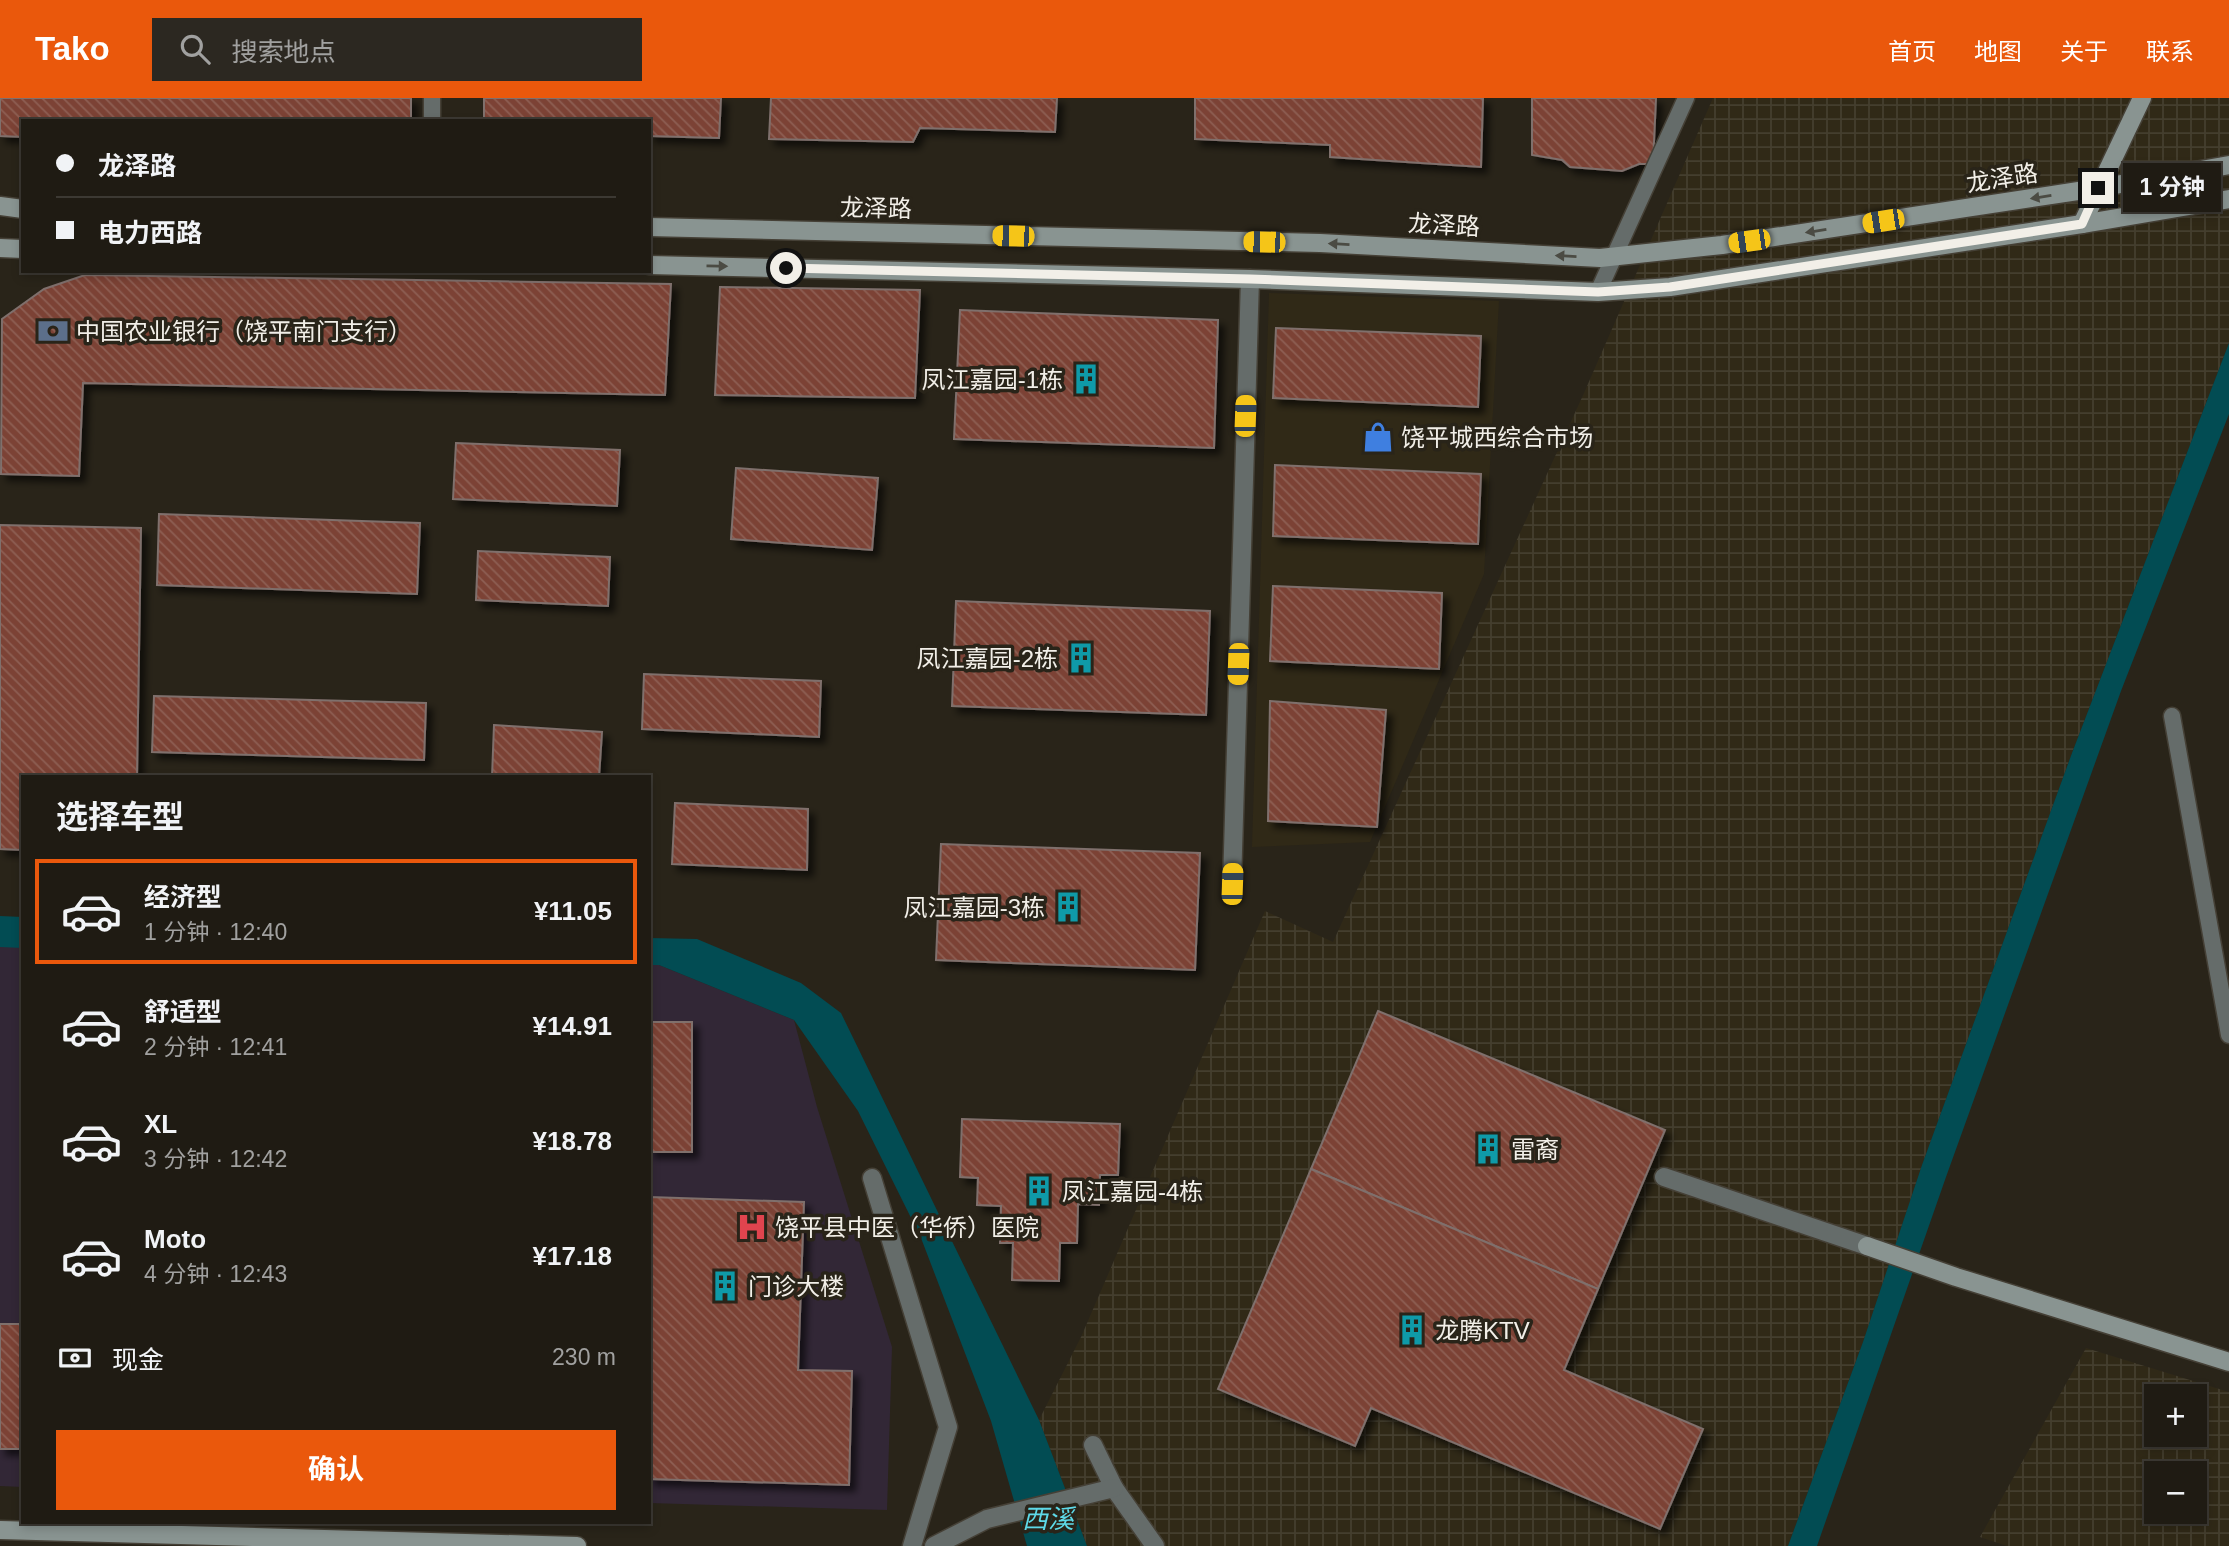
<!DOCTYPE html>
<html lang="zh">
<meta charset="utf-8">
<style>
body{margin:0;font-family:Arial,"Noto Sans SC",sans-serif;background:#2c2821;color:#f1f3f6;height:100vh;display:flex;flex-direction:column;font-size:26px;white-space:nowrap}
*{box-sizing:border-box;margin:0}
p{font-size:23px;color:#a1a1a0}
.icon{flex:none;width:38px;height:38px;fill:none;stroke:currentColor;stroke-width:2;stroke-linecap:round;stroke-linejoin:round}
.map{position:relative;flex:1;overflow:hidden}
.sheet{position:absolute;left:21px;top:677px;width:630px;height:749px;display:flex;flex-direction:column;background:#1f1b13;border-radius:0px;box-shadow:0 4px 10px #0003,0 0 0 2px #3c3933}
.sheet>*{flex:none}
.top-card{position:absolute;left:21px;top:21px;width:630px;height:154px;border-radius:0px;box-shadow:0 4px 10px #0003,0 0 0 2px #3c3933;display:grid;align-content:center;height:154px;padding:0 35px;background:#1f1b13}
.tools{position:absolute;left:2144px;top:1286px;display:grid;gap:14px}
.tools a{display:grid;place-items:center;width:63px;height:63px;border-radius:0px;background:#1f1b13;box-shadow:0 4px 10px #0003,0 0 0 2px #3c3933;font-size:35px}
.end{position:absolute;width:32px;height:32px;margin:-16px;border:9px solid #f2efe8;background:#111;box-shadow:0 0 0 4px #111}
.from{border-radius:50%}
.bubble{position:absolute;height:49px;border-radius:0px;background:#1f1b13;box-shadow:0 4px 10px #0003,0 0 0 2px #3c3933;font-size:23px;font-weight:700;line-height:49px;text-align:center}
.car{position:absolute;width:21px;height:42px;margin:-21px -10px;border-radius:9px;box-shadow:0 0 5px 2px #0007;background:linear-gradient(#f5c518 24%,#345 0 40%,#f5c518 0 76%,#345 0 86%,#f5c518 0)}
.top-card b{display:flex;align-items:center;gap:24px;height:66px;font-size:26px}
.top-card b+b{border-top:2px solid #3c3933}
.top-card i{width:18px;height:18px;background:#f1f3f6}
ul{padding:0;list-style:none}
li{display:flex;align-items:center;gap:21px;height:105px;margin:0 14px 10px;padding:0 21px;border:4px solid transparent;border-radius:0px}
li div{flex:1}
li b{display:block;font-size:26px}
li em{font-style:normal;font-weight:700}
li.on{border-color:#ea580c}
li>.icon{width:63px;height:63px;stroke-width:1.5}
h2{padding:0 35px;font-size:32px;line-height:84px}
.pay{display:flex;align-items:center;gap:18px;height:77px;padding:0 35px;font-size:26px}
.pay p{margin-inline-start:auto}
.primary-button{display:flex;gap:14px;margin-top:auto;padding:14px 35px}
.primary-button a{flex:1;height:80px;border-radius:0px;background:#ea580c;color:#fff;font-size:28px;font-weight:700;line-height:80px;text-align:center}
header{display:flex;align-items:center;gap:42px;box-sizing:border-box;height:98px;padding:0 35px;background:#ea580c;color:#fff}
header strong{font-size:33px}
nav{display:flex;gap:38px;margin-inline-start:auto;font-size:24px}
.search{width:490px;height:63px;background:#2c2821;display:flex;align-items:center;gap:18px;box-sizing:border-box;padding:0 24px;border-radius:0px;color:#a1a1a0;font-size:26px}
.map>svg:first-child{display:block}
</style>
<header>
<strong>Tako</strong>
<div class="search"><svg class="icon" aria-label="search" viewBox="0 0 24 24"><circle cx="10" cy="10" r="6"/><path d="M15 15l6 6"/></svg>搜索地点</div>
<nav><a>首页</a><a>地图</a><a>关于</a><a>联系</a></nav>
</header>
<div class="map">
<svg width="2229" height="1448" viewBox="0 0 2229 1448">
<defs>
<pattern id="industrial-grid" width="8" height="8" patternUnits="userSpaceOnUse" patternTransform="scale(1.75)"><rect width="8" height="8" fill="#302917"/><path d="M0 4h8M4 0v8" fill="none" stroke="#443e2e"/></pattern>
<pattern id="building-back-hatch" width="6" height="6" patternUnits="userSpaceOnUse" patternTransform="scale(1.75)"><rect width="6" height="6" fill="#7b4336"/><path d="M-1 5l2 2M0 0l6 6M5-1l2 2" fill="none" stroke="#8e5e53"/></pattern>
<filter id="shadow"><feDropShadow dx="6" dy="6" stdDeviation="3.5" flood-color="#0009"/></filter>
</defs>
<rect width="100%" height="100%" fill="#292419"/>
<polygon fill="#302917" points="1269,195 1499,203 1484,476 1370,744 1252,749"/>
<g fill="url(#industrial-grid)" fill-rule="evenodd">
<polygon points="1713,0 2229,0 2229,245 2072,655 1922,1067 1863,1244 1788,1448 1087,1448 1039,1322 1081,1239 1265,813 1333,844 1584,295"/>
<path d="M2086,1250l143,44v154h-222l-27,-9zM2156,1298h38v39h-38zM2156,1376h38v38h-38z"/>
</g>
<g fill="#322736">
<polygon points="0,849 23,849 23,1389 0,1388"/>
<polygon points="649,866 659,867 794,922 817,1009 892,1249 887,1412 649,1405"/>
</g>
<g fill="#024c53">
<polygon points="2229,245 2229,316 2121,593 1946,1079 1817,1448 1788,1448 1863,1244 1922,1067 2072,655"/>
<polygon points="0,818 23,819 23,850 0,849"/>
<polygon points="649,840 697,841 801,885 841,915 1039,1322 1087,1448 1027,1448 991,1323 921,1140 858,1013 794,922 659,867 649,867"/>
</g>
<g fill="url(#building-back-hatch)" stroke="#7f6f6c" stroke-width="2" filter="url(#shadow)">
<polygon points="0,0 411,0 411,23 23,23 23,39 0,38"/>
<polygon points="484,0 721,0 719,40 649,38 649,23 484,23"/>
<polygon points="771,0 1057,0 1055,34 920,30 913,44 769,41"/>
<polygon points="1195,0 1483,0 1481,69 1330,59 1330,47 1195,41"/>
<polygon points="1532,0 1656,0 1653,66 1639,66 1622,73 1570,69 1562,62 1532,57"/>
<polygon points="85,177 671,186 665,297 83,285 79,378 1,376 2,221 44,191"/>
<polygon points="720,189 920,192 915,300 715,297"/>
<polygon points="960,212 1218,222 1214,350 954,341"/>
<polygon points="1276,230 1481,238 1478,309 1273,300"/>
<polygon points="456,345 620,352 617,408 453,401"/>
<polygon points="1275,367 1481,376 1478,446 1273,438"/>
<polygon points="736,370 878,380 872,452 731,441"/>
<polygon points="159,416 420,425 417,496 157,487"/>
<polygon points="0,427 141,430 137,679 23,679 23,752 0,751"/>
<polygon points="478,453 610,459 608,508 476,502"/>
<polygon points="1273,488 1442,495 1439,571 1270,563"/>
<polygon points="956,503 1210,513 1206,617 952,608"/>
<polygon points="644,576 821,583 819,639 642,631"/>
<polygon points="154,598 426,605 424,662 152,654"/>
<polygon points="1270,603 1386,612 1377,729 1268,723"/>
<polygon points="494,627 602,634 599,679 492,679"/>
<polygon points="675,705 808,711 807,772 672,766"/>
<polygon points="941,746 1200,755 1195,872 936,862"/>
<polygon points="1378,913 1665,1032 1598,1191 1311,1071"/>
<rect x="649" y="924" width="43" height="130"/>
<polygon points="962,1021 1120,1026 1118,1077 1100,1077 1099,1107 1078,1106 1077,1145 1060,1145 1059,1183 1012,1182 1013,1145 1000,1145 1001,1108 977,1107 978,1080 960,1079"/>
<polygon points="1311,1071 1598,1191 1564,1272 1703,1331 1660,1431 1371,1310 1355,1348 1218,1291"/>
<polygon points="649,1099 804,1104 798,1272 852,1273 849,1387 649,1381"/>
<rect x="0" y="1226" width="23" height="125"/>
</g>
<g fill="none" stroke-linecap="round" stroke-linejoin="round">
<g stroke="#454036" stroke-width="19">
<g id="lane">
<polyline points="432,23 432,0"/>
<polyline points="1598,194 1686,0"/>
<polyline points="2172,618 2229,937"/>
</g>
</g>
<g stroke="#454036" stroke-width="21">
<g id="street">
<polyline points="1232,786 1250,181"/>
<polyline points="1664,1079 1867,1148"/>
<polyline points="872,1080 948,1329 912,1448"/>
<polyline points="1093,1347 1114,1390 1155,1448"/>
<polyline points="934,1448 987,1421 1114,1390"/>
</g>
</g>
<g stroke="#454036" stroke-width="21">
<g id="secondary">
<polyline points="0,108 23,111"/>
<polyline points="2082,126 2142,0"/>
<polyline points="649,129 1320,145 1600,160 1722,147 2098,90 2229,67"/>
<polyline points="0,150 23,151"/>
<polyline points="649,167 1250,181 1598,194 1670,189 2082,126 2229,101"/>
<polyline points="1867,1148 1956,1179 2229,1264"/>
<polyline points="0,1432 577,1448"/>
</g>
</g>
<use href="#lane" stroke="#656c6a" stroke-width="16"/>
<use href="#street" stroke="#656c6a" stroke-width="18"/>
<use href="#secondary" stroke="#899491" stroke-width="18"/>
</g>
<defs><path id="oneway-solid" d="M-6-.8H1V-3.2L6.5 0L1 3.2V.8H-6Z" transform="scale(1.75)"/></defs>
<g fill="#4b4b43">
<use href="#oneway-solid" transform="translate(2041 99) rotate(171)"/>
<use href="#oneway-solid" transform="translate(1816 133) rotate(171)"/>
<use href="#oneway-solid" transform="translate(1339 146) rotate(-177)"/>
<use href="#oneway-solid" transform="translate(1566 158) rotate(-177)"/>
<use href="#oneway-solid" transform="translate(717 168) rotate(1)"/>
</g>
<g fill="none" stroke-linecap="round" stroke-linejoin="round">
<polyline stroke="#f2efe8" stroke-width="9" points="786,170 1250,181 1598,194 1670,189 2082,126 2098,90"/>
</g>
<defs>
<g id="bank-bare" transform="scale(2.415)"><path d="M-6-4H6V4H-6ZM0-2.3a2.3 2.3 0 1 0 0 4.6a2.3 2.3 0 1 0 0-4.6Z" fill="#5c6f8a" stroke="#292419" stroke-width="2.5" paint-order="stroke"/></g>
<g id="building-bare" transform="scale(2.415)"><path d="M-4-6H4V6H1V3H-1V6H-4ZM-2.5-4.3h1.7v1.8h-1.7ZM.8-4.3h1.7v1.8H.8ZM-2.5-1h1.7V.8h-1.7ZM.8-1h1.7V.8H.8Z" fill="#0f9aa8" stroke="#292419" stroke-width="2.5" paint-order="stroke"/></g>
<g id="shop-bare" transform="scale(2.415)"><path d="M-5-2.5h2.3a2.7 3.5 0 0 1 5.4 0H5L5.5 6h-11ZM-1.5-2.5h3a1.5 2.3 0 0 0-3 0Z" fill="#3f7fe0" stroke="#292419" stroke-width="2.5" paint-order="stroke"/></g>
<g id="hospital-bare" transform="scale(2.415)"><path d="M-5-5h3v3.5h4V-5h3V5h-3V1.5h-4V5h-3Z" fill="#e0444e" stroke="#292419" stroke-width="2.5" paint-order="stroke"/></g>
</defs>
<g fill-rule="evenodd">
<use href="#bank-bare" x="53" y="233"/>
<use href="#building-bare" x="1086" y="281"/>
<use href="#shop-bare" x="1378" y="339"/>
<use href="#building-bare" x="1081" y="560"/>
<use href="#building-bare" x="1068" y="809"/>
<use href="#building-bare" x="1488" y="1051"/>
<use href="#building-bare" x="1039" y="1093"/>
<use href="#hospital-bare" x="752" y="1129"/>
<use href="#building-bare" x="725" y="1188"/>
<use href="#building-bare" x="1412" y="1232"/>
</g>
<g text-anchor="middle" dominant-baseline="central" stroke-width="7" stroke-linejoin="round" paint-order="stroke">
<g font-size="24" fill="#f2efe8" stroke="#292419">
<text transform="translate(2002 80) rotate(-9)">龙泽路</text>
<text transform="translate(876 110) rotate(1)">龙泽路</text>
<text transform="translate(1444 127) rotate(3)">龙泽路</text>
</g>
<g font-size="24" fill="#f2efe8" stroke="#292419" text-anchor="start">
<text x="76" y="233">中国农业银行（饶平南门支行）</text>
<text x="1063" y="281" text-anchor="end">凤江嘉园-1栋</text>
<text x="1401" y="339">饶平城西综合市场</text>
<text x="1058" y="560" text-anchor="end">凤江嘉园-2栋</text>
<text x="1045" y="809" text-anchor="end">凤江嘉园-3栋</text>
<text x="1511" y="1051">雷裔</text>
<text x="1062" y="1093">凤江嘉园-4栋</text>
<text x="775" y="1129">饶平县中医（华侨）医院</text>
<text x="748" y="1188">门诊大楼</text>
<text x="1435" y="1232">龙腾KTV</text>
</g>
<g font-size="26" font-style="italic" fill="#5ed9e8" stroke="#292419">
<text x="1048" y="1421">西溪</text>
</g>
</g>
</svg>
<div class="tools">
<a>+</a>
<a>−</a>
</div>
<i class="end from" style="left:786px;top:170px"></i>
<i class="end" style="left:2098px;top:90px"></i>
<div class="bubble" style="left:2123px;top:65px;width:98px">1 分钟</div>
<i class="car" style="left:1883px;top:123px;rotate:261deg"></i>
<i class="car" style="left:1013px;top:138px;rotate:271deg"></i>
<i class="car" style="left:1749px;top:143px;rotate:262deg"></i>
<i class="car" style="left:1264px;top:144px;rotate:271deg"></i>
<i class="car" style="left:1245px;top:318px;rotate:2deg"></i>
<i class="car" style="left:1238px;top:566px;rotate:182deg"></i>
<i class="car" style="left:1232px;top:786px;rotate:2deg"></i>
<div class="top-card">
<b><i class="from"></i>龙泽路</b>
<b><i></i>电力西路</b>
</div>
<section class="sheet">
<h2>选择车型</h2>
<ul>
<li class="on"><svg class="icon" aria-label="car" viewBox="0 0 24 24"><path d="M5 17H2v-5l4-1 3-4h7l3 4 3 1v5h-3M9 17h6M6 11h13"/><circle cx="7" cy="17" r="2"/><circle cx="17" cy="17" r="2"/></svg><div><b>经济型</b><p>1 分钟 · 12:40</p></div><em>¥11.05</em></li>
<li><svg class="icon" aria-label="car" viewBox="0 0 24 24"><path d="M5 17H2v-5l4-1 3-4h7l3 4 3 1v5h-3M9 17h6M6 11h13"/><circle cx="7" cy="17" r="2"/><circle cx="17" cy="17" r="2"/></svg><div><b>舒适型</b><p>2 分钟 · 12:41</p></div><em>¥14.91</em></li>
<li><svg class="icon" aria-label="car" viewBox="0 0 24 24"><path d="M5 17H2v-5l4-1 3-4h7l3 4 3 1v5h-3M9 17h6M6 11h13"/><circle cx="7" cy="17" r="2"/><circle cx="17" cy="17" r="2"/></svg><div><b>XL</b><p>3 分钟 · 12:42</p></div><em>¥18.78</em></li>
<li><svg class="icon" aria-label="car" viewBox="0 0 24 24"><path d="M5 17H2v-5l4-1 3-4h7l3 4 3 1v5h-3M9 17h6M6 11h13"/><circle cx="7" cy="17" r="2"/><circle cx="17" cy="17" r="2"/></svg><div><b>Moto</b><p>4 分钟 · 12:43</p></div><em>¥17.18</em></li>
</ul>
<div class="pay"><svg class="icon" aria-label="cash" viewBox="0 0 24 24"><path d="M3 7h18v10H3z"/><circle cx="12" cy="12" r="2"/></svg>现金<p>230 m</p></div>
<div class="primary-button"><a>确认</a></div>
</section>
</div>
